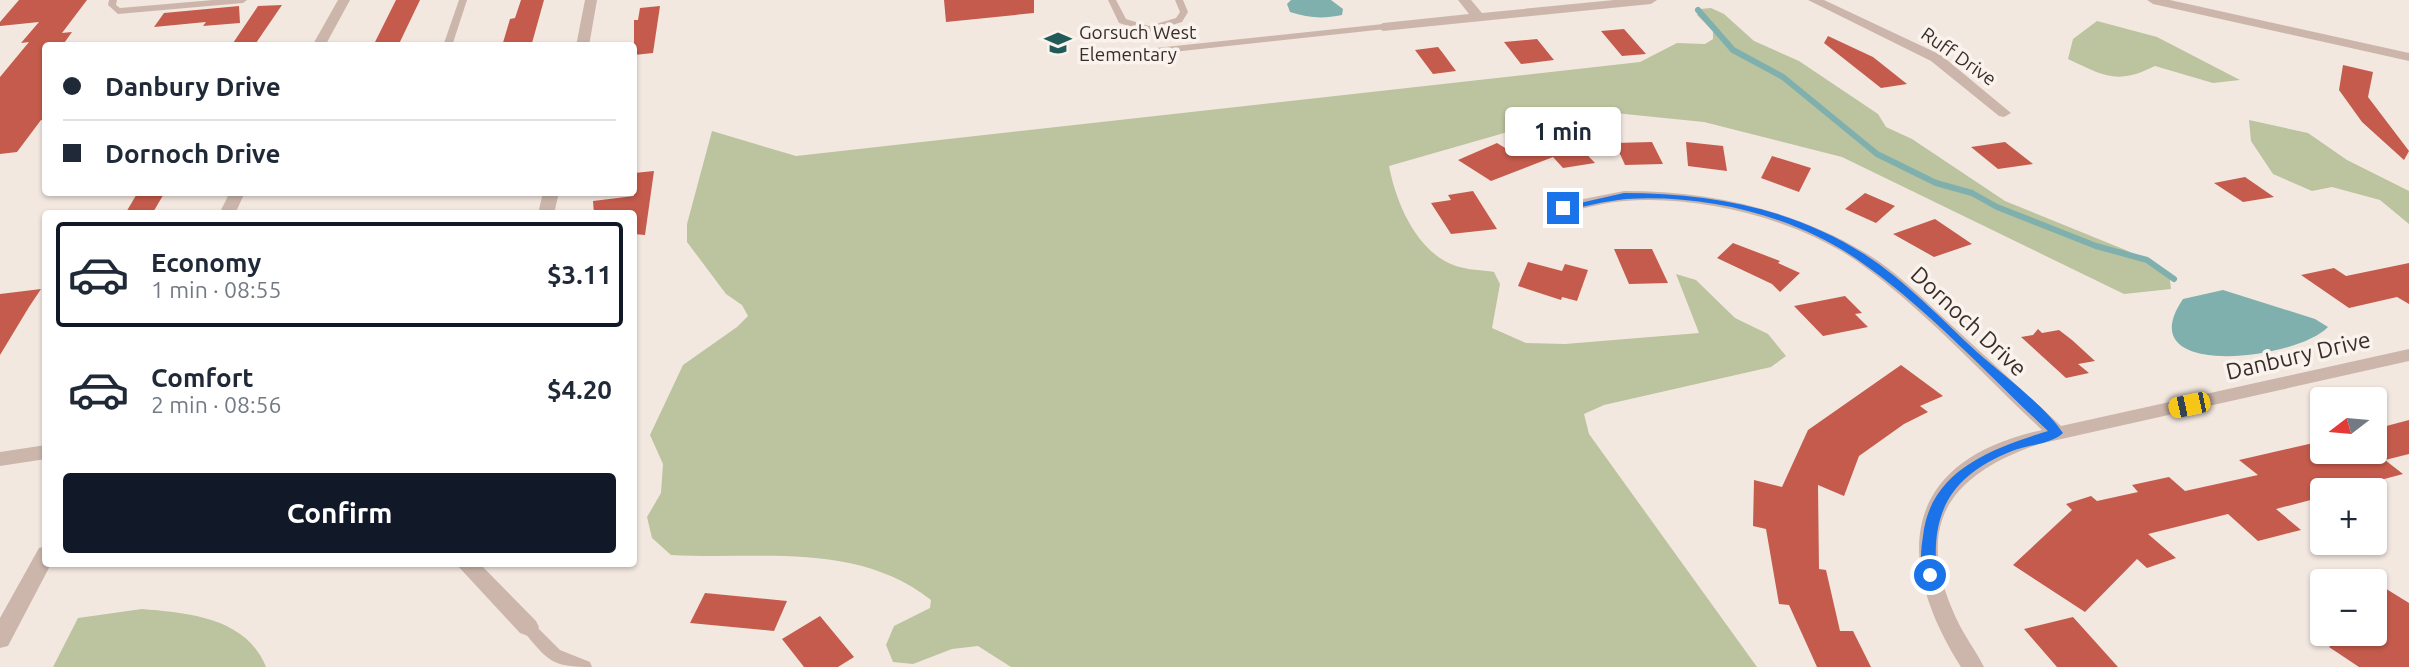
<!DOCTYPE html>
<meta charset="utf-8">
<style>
body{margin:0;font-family:Ubuntu,sans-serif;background:#f2f2f3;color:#1f2937;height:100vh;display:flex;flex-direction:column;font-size:26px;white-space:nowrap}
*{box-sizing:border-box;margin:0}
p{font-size:23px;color:#747a83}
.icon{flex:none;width:38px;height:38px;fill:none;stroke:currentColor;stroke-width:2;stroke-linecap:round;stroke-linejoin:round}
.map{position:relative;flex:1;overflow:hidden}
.drawer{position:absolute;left:42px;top:210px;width:595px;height:357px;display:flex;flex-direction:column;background:#fff;border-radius:7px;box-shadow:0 2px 5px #0004}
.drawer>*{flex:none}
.guide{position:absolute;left:42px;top:42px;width:595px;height:154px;border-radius:7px;box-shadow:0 2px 5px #0004;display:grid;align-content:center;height:154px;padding:0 21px;background:#fff}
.needle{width:46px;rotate:254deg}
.controls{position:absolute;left:2310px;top:387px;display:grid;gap:14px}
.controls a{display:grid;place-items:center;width:77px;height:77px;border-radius:7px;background:#fff;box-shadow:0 2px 5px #0004;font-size:35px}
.end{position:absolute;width:32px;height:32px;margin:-16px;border:9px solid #1a73e8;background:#fff;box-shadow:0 0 0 4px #fff}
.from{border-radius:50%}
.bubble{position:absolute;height:49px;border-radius:7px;background:#fff;box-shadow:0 2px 5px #0004;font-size:23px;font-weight:600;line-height:49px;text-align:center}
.car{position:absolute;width:21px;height:42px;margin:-21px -10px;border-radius:9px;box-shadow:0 0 5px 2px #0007;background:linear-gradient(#f5c518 24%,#345 0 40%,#f5c518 0 76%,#345 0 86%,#f5c518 0)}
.guide b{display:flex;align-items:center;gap:24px;height:66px;font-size:26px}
.guide b+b{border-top:2px solid #e0e1e3}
.guide i{width:18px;height:18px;background:#1f2937}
ul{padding:12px 0 0;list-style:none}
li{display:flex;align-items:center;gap:21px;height:105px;margin:0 14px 10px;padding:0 7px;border:4px solid transparent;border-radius:7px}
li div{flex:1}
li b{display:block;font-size:26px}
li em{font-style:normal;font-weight:600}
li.on{border-color:#111827}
li>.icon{width:63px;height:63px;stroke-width:1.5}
.primary-button{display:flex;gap:14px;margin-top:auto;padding:14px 21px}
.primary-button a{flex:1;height:80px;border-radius:7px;background:#111827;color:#fff;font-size:28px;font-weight:600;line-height:80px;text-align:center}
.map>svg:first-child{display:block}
</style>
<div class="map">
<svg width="2409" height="667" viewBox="0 0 2409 667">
<rect width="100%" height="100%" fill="#f3e8e0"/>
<g fill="#bbc39f">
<path d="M1711,8l13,6 30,27 45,20 79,53 8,13 26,12 93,62 123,50 41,21 2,17 -47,5 -282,-137 -138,-35 -109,-11 -56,12 -150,43c7,37 28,87 67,100 12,4 26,4 38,6l6,12 -8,44 34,15 39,1 134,-11 -23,-59 20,6 39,38 33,16 18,22 -15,11 -167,38 -20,9 5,20 168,233h-746l-33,-21 -26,3 -39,15 -20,-2 -7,-17 8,-19 36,-18 1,-8c-75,-59 -171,-40 -260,-45l-19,-17 -5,-21 14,-24 2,-29 -13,-29 33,-70 54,-38 11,-11 -6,-11 -16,-11 -39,-52v-18l25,-93 84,25 844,-94 37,-19 28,1 8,-5v-8l-16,-16 3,-6z"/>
<path d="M2097,21l60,16 83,43 -27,3 -58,-17c-38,19 -51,10 -87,-7l5,-20z"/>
<polygon points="2249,120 2308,133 2347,160 2409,191 2409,224 2380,200 2332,187 2312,191 2273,174 2251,141"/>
<path d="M142,609c46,4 104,8 124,58h-213l25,-49z"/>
</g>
<g fill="#7fb0ad">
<path d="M1291,0h40l12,9 -1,6c-19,4 -34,3 -52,-3l-3,-8z"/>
<path d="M2223,290l92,29 13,8c-31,33 -201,54 -145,-28z"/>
</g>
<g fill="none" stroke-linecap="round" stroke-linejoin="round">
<polyline stroke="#7fb0ad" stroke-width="6" points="1698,10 1733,50 1783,77 1877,154 1936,183 1972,193 1997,207 2096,246 2147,260 2174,279"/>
</g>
<g fill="#c55b4c">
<polygon points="19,0 87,0 62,33 72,32 62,46 46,46 46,119 41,120 17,152 0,154 0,77 29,42 21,43 39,22 0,26 0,22"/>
<polygon points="396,0 420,0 398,46 373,46"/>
<polygon points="521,0 544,0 532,43 502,46 510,19 515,18"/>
<polygon points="944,0 1034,0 1034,13 946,22"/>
<polygon points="282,5 256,43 231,46 258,6"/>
<polygon points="239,6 240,23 203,26 206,22 154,27 164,13"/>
<polygon points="660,6 653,53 634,55 634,20 638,20 640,8"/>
<polygon points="1624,29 1646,54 1622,56 1601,31"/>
<polygon points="1828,36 1873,57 1907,84 1881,88 1824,43"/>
<polygon points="1537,39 1554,60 1521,64 1504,42"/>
<polygon points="1438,47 1442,52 1456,71 1433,74 1415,50"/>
<polygon points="2343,65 2373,72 2368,97 2409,151 2404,160 2362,122 2339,90"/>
<polygon points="1652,142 1663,164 1625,165 1615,143"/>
<polygon points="1686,142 1723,146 1727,171 1688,166"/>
<polygon points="2005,142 2033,164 1998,169 1971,147"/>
<polygon points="1497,143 1515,154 1576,143 1595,163 1563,168 1553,157 1491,181 1458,160"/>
<polygon points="1772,156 1811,168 1799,192 1761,178"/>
<polygon points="654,171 645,235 634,234 634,214 594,214 593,201 634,196 634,173"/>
<polygon points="2245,177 2274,197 2243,202 2214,183"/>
<polygon points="1473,191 1497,229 1451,234 1431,203 1451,200 1448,195"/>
<polygon points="138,192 165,192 152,214 125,214"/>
<polygon points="1865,193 1895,206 1876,223 1845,209"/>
<polygon points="1935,219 1972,244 1934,257 1893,234"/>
<polygon points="1733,243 1780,261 1778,263 1800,273 1780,292 1772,284 1717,258"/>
<polygon points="1614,249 1652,249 1668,283 1629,284"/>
<polygon points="1528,262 1562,271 1565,264 1588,270 1577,301 1562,297 1561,300 1518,286"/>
<polygon points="2409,263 2409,304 2397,297 2349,308 2301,275 2334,268 2346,276"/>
<polygon points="41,289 29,307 0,355 0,294"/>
<polygon points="1845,296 1862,313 1855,314 1868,327 1823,336 1794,306"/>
<polygon points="2038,329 2042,333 2059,330 2072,340 2095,361 2078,364 2089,373 2066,378 2021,337 2033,335"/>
<polygon points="1901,365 1943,396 1920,406 1928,412 1904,424 1859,456 1844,496 1818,485 1819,569 1826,570 1840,631 1853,631 1871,667 1817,667 1789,605 1779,604 1766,529 1753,526 1754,480 1782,487 1808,430"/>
<polygon points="2409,420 2409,454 2385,460 2403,474 2343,490 2322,490 2322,497 2276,509 2301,530 2258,541 2228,514 2148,534 2176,558 2147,568 2137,559 2085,612 2013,565 2072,510 2066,504 2091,496 2097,501 2138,492 2132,485 2169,477 2185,491 2258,475 2239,460 2322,441 2322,452 2375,453 2375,429"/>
<polygon points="2375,582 2409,603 2409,667 2359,667 2329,647 2345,634 2375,634"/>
<polygon points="705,593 787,601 774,631 690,623"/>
<polygon points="820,616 854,657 838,667 804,667 782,639"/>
<polygon points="2073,617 2118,667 2057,667 2024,629"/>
</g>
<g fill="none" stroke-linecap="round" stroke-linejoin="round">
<g fill="#ccb6ab" fill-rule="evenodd">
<polygon points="109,0 117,0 116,5 120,8 213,0 247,0 243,3 118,14 108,5"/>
<polygon points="459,0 467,0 452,46 443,46"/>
<polygon points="1108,0 1116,0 1126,19 1149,26 1176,18 1180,12 1175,0 1183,0 1188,12 1182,22 1149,32 1119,23"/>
<polygon points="1383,24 1386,25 1386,29 1127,57 1122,54 1127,51"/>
<path d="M528,621l5,2 27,27 30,12 2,5c-42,0 -43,-6 -69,-36l-3,-4 3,-4z"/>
</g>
<g fill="#ccb6ab" fill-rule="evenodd">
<polygon points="338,0 350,0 325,46 312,46"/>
<polygon points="585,0 597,0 589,46 576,46"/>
<polygon points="1458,0 1471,0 1482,13 1614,0 1657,0 1651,4 1383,31 1377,27 1383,23 1469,14"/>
<polygon points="1808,0 1824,0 1941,55 2011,113 2004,117 1999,116 1931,61"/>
<polygon points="2147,0 2170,0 2409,53 2409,61 2153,4"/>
<path d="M1624,191c85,0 167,18 240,61 31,18 57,45 83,69 38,35 76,70 114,105l348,-77v12l-370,83c-93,32 -126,83 -82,176 8,17 19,31 27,47h-23c-69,-109 -60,-206 81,-237 -60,-56 -117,-120 -184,-168 -61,-43 -158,-67 -233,-61 -20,1 -42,8 -62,12l-8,-5 8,-5z"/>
<polygon points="230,192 245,192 235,214 219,214"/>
<polygon points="543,192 559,192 554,214 538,214"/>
<polygon points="46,445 46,459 0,466 0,452"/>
<polygon points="46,546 46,564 51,564 8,646 0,648 0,618 39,548"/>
<polygon points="456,564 480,564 536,621 539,627 536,633 528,636 520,633"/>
</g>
</g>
<path fill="#1a73e8" d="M1624,193c85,0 168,15 240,61 42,27 77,65 113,98 27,24 66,52 86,81 -11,11 -36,12 -51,18 -60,24 -82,60 -75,124l-7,5 -5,-1c-6,-14 -4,-30 -2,-43 7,-66 70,-88 125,-105 -60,-56 -123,-125 -190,-171 -65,-45 -153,-66 -232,-61 -21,2 -43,8 -63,12l-5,-3z"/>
<defs>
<g id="school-bare" transform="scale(2.1)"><path d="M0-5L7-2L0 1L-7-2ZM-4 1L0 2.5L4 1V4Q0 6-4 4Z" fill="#205b58" stroke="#faf2ed" stroke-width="2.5" paint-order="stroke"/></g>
</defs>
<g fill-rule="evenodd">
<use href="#school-bare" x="1058" y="43"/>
</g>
<g text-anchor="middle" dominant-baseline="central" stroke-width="7" stroke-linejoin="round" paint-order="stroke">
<g font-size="19" fill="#392d2a" stroke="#faf2ed" text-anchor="start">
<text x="1079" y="32">Gorsuch West<tspan x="1079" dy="22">Elementary</tspan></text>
</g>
<g font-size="19" fill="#392d2a" stroke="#faf2ed">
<text transform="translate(1959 56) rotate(35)">Ruff Drive</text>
</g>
<g font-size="23" fill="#392d2a" stroke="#faf2ed">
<text transform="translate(1969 321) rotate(43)">Dornoch Drive</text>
<text transform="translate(2298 355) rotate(-13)">Danbury Drive</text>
</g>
</g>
</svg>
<div class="controls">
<a><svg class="needle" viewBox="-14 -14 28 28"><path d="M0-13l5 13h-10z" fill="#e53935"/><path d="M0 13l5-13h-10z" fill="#747a83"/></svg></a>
<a>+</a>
<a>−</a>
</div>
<i class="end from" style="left:1930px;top:575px"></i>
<i class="end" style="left:1563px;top:208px"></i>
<div class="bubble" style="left:1505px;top:107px;width:116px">1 min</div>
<i class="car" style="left:2189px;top:405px;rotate:258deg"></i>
<div class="guide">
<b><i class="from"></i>Danbury Drive</b>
<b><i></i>Dornoch Drive</b>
</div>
<section class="drawer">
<ul>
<li class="on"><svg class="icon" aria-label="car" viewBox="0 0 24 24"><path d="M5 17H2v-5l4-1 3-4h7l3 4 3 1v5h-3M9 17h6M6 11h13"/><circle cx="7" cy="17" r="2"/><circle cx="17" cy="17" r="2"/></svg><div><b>Economy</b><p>1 min · 08:55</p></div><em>$3.11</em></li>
<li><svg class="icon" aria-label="car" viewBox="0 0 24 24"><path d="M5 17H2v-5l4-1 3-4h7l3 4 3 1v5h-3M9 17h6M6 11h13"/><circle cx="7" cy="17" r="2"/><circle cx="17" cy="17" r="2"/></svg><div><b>Comfort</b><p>2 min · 08:56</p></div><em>$4.20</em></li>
</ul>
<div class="primary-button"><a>Confirm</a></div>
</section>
</div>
